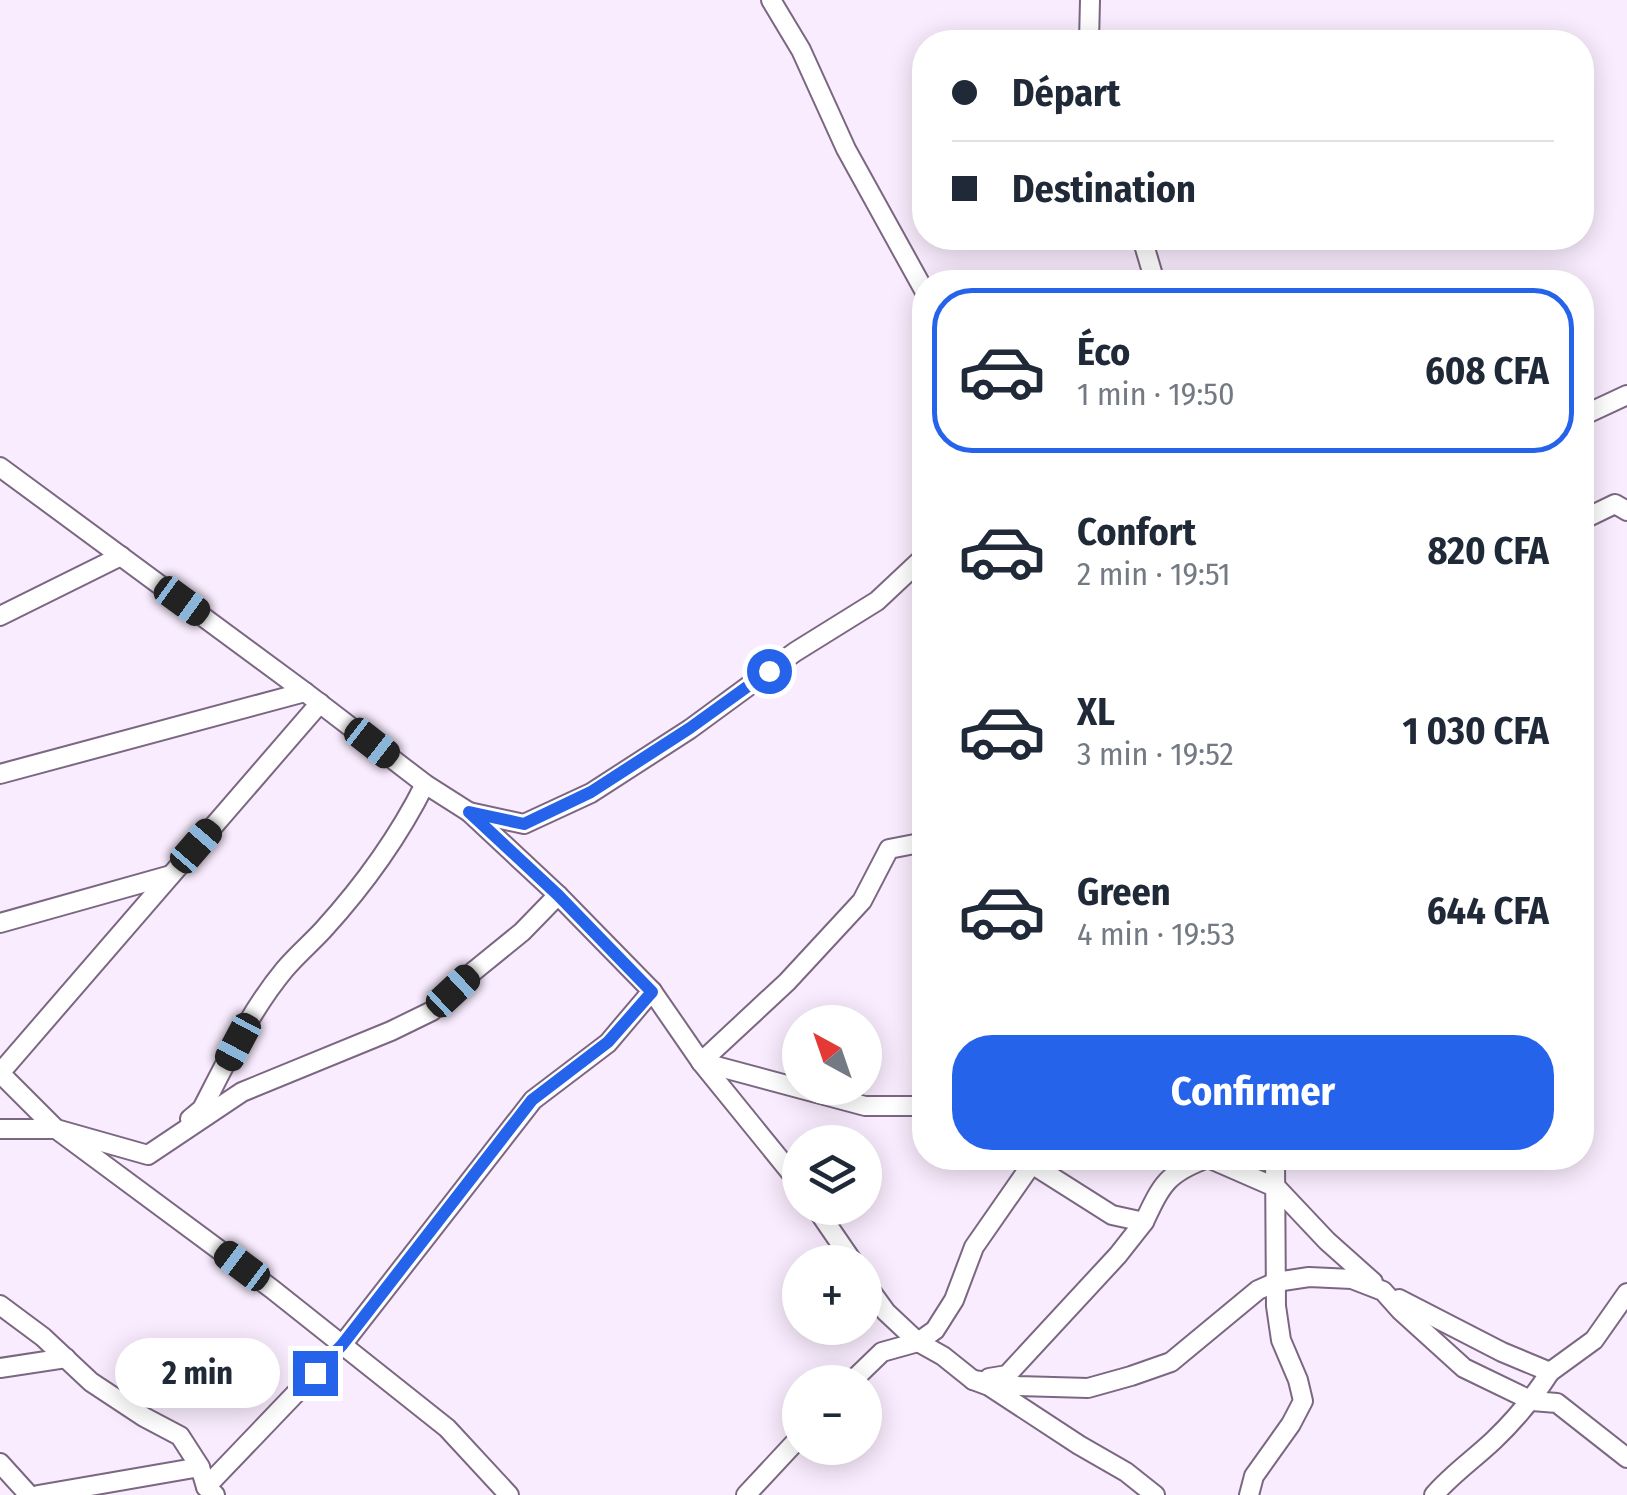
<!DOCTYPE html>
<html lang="fr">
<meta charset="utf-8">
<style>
body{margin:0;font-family:"Fira Sans Condensed",sans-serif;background:#f6f6f7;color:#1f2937;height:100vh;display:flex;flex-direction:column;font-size:38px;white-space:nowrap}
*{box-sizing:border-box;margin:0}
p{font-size:32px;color:#747a83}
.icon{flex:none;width:55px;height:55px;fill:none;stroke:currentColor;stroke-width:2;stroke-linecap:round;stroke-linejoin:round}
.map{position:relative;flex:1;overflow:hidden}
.details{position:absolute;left:912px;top:270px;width:682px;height:900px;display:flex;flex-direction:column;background:#fff;border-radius:40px;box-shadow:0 5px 25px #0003}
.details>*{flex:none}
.hud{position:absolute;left:912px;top:30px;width:682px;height:220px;border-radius:40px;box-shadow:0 5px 25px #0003;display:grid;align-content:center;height:220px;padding:0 40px;background:#fff}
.needle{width:65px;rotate:320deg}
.fabs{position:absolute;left:782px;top:1005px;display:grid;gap:20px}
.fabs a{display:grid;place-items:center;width:100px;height:100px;border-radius:50%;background:#fff;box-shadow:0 5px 25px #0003;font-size:50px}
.end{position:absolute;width:45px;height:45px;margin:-22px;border:12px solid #2563eb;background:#fff;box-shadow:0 0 0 5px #fff}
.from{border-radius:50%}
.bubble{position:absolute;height:70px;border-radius:35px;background:#fff;box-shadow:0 5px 25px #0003;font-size:32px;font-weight:700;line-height:70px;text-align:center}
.car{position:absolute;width:30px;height:60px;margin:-30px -15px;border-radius:12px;box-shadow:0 0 8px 2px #0007;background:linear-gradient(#222 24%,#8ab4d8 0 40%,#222 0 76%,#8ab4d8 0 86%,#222 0)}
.hud b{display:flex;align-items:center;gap:35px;height:95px;font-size:38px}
.hud b+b{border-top:2px solid #e0e1e3}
.hud i{width:25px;height:25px;background:#1f2937}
ul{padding:18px 0 0;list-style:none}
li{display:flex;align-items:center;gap:30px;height:165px;margin:0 20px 15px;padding:0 20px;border:5px solid transparent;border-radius:40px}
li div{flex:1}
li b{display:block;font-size:38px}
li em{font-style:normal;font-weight:700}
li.active{border-color:#2563eb}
li>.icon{width:90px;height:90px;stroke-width:1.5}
.primary-button{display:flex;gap:20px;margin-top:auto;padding:20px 40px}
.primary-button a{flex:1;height:115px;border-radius:40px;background:#2563eb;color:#fff;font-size:40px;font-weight:700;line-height:115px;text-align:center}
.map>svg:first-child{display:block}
</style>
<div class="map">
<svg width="1627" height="1495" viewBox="0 0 1627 1495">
<rect width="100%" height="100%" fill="#f9ecfe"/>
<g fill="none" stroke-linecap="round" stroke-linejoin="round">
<g stroke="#7b6782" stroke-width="22">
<g id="minor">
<polyline points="771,0 801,50 846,149 925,292"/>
<polyline points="1089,42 1090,0"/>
<polyline points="1142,238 1155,282"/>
<polyline points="1582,416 1627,395"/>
<polyline points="0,467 305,692 425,784 469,812 558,895 652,991 701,1062 800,1184"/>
<polyline points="1582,520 1615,504 1627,511"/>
<polyline points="0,616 121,556"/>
<polyline points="0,774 305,692"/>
<polyline points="469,812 524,824 591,793 690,729 795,652 877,601 925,556"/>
<polyline points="0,923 171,875"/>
<polyline points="701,1062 787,982 862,901 889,849 925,842"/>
<polyline points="701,1062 865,1106 925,1106"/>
<polyline points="0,1073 56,1129 272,1289 447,1428 509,1495"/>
<polyline points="0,1073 320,703"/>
<path d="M190,1119l12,-10c25,-48 48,-98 83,-140 12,-14 26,-26 38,-39 41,-45 75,-92 102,-146"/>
<polyline points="0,1129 56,1129 148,1155 242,1092 391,1031 432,1011 474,971 522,932 558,895"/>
<path d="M1022,1158l90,57 32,7c18,-38 23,-49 64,-64"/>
<polyline points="1208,1158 1277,1188 1327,1241 1373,1282"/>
<polyline points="816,1208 853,1262"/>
<polyline points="865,1283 886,1312 918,1342 943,1356 973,1380 989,1386 1079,1445 1126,1472 1155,1495"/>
<polyline points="1399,1299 1502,1352 1550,1372 1594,1340 1627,1293"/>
<polyline points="0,1305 43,1337 91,1382 144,1417 180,1436 200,1467"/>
<polyline points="0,1368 66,1358"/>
<polyline points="989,1378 1007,1375 1118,1255 1144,1222"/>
<polyline points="973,1380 1018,1386 1088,1388 1131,1376 1171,1362 1258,1290 1276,1282 1309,1277 1352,1279 1383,1291 1400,1310 1464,1368 1532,1401 1557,1403 1627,1458"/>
<polyline points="851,1382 882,1352 918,1342 935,1330 954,1300 974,1247 1036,1158"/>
<polyline points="0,1463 29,1495"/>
<polyline points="206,1487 342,1345 533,1100 608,1043 652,991"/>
<polyline points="38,1495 200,1467 206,1487 215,1495"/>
<polyline points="746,1495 800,1437"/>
<polyline points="1249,1495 1254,1476 1291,1424 1303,1401 1298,1380 1281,1340 1276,1306 1275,1158"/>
<path d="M1434,1495c18,-21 40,-36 60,-55 22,-21 40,-43 56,-68"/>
</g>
</g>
<use href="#minor" stroke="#fff" stroke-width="18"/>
</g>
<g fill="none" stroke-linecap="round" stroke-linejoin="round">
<polyline stroke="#2563eb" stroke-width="12" points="315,1373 342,1345 532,1100 608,1042 652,992 558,895 469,812 524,824 591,792 690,728 769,671"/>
</g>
</svg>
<div class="fabs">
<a><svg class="needle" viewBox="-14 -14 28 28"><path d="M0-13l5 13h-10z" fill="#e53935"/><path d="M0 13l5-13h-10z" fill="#747a83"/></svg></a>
<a><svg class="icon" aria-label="layers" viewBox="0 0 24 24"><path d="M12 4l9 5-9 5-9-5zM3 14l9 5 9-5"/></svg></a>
<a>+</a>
<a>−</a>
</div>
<i class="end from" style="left:769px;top:671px"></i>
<i class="end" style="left:315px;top:1373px"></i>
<div class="bubble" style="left:115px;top:1338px;width:165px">2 min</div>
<i class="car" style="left:182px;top:601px;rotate:126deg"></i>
<i class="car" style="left:372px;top:743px;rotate:128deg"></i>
<i class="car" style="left:196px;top:846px;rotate:41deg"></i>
<i class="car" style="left:453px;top:991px;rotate:47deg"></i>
<i class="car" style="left:238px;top:1042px;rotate:208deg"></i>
<i class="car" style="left:242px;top:1266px;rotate:307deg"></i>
<div class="hud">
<b><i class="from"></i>Départ</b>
<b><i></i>Destination</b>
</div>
<section class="details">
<ul>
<li class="active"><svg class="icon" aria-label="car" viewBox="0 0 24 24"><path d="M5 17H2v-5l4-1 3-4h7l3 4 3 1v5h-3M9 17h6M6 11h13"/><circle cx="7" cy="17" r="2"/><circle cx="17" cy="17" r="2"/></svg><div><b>Éco</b><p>1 min · 19:50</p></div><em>608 CFA</em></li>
<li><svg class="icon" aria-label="car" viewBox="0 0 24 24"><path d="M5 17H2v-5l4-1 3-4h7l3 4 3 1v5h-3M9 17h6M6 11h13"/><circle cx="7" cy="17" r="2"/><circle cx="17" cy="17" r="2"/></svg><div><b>Confort</b><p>2 min · 19:51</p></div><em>820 CFA</em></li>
<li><svg class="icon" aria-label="car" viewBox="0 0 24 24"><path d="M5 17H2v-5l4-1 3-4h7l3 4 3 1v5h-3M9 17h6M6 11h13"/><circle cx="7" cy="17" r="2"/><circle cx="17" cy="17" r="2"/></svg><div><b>XL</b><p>3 min · 19:52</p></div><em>1 030 CFA</em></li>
<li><svg class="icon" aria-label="car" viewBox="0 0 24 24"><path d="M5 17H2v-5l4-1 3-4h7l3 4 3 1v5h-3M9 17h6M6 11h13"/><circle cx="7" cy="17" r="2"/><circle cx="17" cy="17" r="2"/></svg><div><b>Green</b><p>4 min · 19:53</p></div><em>644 CFA</em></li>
</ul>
<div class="primary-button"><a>Confirmer</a></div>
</section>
</div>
